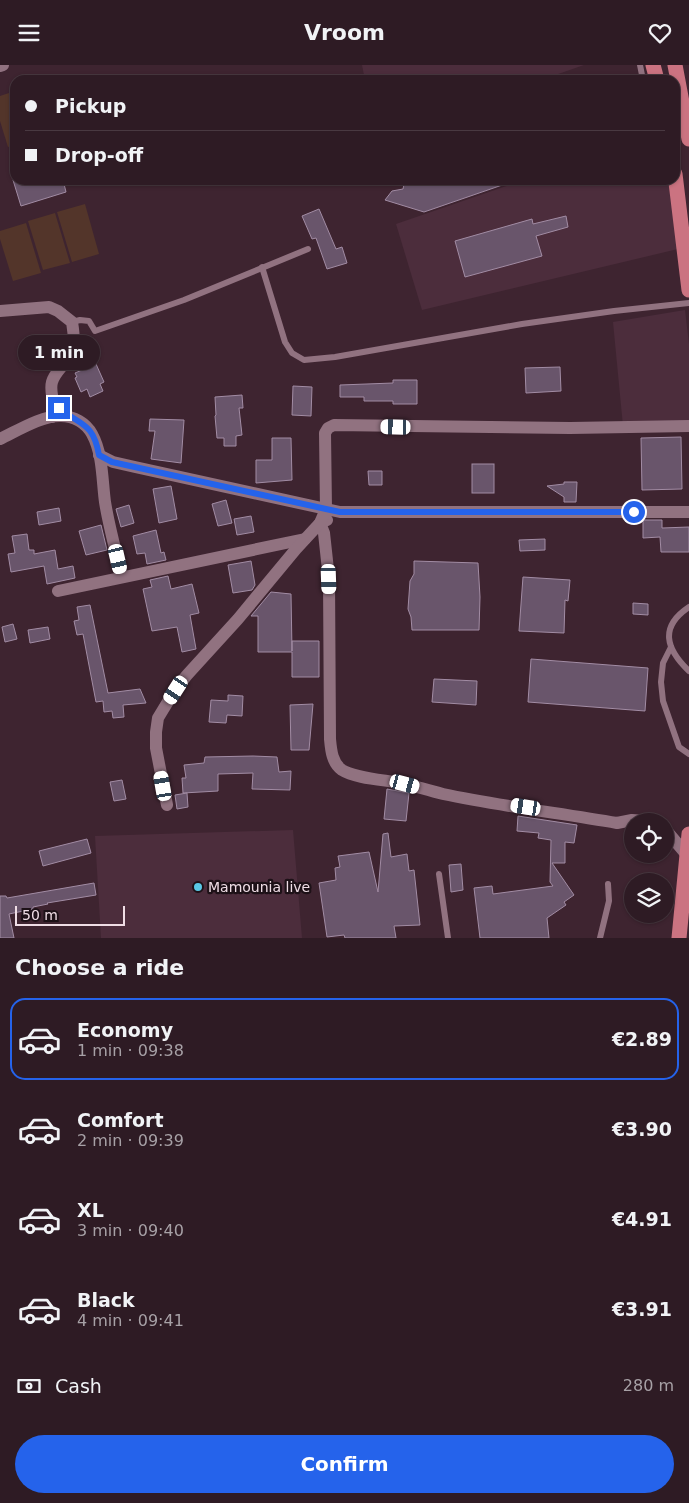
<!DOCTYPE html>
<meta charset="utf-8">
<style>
body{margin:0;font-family:"DejaVu Sans",sans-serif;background:#3a2831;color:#f1f3f6;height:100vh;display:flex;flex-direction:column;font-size:19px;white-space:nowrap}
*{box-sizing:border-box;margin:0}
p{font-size:16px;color:#a7a1a6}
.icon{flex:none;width:28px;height:28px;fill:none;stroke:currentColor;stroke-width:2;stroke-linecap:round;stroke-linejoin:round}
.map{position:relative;height:873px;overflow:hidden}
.sheet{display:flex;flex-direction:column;background:#2e1b24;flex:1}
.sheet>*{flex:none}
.hud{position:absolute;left:10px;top:10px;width:670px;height:110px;border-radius:15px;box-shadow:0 1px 4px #0004,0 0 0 1px #493941;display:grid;align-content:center;height:110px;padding:0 15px;background:#2e1b24}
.controls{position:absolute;left:624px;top:748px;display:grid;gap:10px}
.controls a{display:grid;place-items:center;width:50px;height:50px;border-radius:50%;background:#2e1b24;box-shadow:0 1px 4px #0004,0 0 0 1px #493941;font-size:25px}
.scale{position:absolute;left:15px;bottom:12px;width:110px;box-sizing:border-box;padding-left:5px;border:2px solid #efdde5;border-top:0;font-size:14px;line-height:18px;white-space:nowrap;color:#efdde5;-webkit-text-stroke:4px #1d1117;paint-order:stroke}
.end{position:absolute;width:22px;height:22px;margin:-11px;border:6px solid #2563eb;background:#fff;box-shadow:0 0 0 2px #fff}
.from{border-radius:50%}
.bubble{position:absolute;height:35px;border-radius:18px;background:#2e1b24;box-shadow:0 1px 4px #0004,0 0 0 1px #493941;font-size:16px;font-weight:700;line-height:35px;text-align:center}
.car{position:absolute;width:15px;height:30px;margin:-15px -8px;border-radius:6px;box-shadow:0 0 4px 1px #0007;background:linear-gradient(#fff 24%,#345 0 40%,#fff 0 76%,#345 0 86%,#fff 0)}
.hud b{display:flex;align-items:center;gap:18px;height:48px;font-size:19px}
.hud b+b{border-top:1px solid #493941}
.hud i{width:12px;height:12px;background:#f1f3f6}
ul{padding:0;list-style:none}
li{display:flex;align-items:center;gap:15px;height:82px;margin:0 10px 8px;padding:0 5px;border:2px solid transparent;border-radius:15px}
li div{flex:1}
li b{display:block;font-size:19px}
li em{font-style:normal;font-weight:700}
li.on{border-color:#2563eb}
li>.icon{width:45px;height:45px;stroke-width:1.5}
h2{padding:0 15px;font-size:22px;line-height:60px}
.pay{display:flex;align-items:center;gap:12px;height:55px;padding:0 15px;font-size:19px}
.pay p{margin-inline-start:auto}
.cta{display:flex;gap:10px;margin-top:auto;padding:10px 15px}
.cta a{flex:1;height:58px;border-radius:30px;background:#2563eb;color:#fff;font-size:20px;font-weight:700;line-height:58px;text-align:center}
header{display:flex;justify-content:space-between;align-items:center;height:65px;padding:0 15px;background:#2e1b24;font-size:22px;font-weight:700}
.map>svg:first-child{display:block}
</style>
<header><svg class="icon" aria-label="menu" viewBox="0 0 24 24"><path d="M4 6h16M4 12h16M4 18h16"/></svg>Vroom<svg class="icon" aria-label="heart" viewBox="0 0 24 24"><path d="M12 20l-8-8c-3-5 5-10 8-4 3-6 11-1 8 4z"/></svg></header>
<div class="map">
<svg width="689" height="873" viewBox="0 0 689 873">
<rect width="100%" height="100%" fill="#3e2430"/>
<g fill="#4c2d3c">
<polygon points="362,0 584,0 541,15 365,15"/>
<polygon points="524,115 670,115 678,184 422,245 396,159"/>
<polygon points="685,245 689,279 689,360 623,361 613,257"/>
<polygon points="293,765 302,873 101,873 95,771"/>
</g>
<g fill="#53352a">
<polygon points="15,26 15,80 8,82 0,56 0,31"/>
<polygon points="85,139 99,189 72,197 57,147"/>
<polygon points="55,148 70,198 43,205 28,156"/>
<polygon points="26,158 41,208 13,216 0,174 0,166"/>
</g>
<g fill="#69556b" stroke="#a28ca4">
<polygon points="13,115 63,115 66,127 21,141"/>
<polygon points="405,115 511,115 511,117 424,147 385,135 392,126 403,124"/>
<polygon points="319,144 336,184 342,182 347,198 327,204 316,173 312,174 302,151"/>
<polygon points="566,151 568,162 536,171 542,191 465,212 455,176 532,154 533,159"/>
<polygon points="96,299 104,317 100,319 103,326 90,332 87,324 81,327 75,313 77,312 75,308"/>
<polygon points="560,302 561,326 526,328 525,303"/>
<polygon points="393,315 417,315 417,339 393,339 393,336 364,336 364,332 340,332 340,320 393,318"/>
<polygon points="293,321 312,322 311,351 292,350"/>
<polygon points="242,330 243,343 239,343 242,370 236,371 236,381 224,381 224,373 217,373 215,351 216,350 215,332"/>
<polygon points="150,354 184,355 181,398 151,394 155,366 149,366"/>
<polygon points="681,372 682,424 642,425 641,373"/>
<polygon points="272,373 291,373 292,415 256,418 256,395 272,395"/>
<rect x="472" y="399" width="22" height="29"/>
<polygon points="368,406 382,406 382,420 369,420"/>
<polygon points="564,417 577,417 576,437 564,437 564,432 547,421 564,419"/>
<polygon points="171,421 177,454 159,458 153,424"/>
<polygon points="226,435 232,458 218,461 212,439"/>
<polygon points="129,440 134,458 121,462 116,444"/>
<polygon points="59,443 61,456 39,460 37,447"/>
<polygon points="251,451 254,467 237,470 234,454"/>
<polygon points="643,455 662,455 662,463 689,462 689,487 661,487 660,472 643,473"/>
<polygon points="101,460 107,485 86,490 79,466"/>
<polygon points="156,465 161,488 164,487 166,495 147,499 145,488 137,489 133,471"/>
<polygon points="27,469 29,485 34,485 34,489 55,485 58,504 73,501 75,513 47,519 44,501 11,507 8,489 15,488 12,471"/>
<polygon points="545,474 545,485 520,486 519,475"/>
<polygon points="251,496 255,520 252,525 233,528 228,500"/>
<polygon points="414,496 478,498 480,532 479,565 412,565 411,552 408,544 410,516 414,509"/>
<polygon points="168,511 171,524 192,519 199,548 190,550 196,584 182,587 177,562 152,566 143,524 152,522 150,515"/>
<polygon points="523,512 570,515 568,536 565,535 564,568 519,566"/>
<polygon points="271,527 291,529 292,586 292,576 319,576 319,612 292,612 292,587 258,587 258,551 251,551"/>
<polygon points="633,538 648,539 648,550 633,549"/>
<polygon points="90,540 108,628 140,624 146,638 123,640 124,652 113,653 112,646 104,647 103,636 96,637 83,569 77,570 74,556 79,555 77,542"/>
<polygon points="13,559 17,574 5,577 2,562"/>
<polygon points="48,562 50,574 30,578 28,565"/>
<polygon points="531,594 648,603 645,646 528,637"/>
<polygon points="434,614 477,616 476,640 432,637"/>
<polygon points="228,630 243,631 242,651 227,650 226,658 209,657 211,635 228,636"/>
<polygon points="313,639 309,685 291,685 290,640"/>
<polygon points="253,691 277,692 279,707 291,706 290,725 252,724 253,708 218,709 218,726 183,728 182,713 186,713 184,700 204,698 205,692"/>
<polygon points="122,715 126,734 114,736 110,717"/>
<polygon points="387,724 409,728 406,756 384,754"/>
<polygon points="187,728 188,742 177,744 175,730"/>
<polygon points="518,751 577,760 574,778 565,777 565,798 552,798 574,830 564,837 566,840 547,853 549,873 480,873 474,823 492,821 493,829 553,821 550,817 551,775 538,773 539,768 517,766"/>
<polygon points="388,768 391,792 407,789 409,806 414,805 420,860 394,861 396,873 345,873 344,870 327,872 319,818 336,815 335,803 340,802 338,791 369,787 378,827 383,769"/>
<polygon points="87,774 91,788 43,801 39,786"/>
<polygon points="461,799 463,825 451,827 449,800"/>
<polygon points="94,818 96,830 47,838 48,839 33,842 33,844 9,849 14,873 0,873 0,831 6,831 7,833"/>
</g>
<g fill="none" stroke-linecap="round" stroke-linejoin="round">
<g stroke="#917280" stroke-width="6">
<polyline points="640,0 643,15"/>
<polyline points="262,202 285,277 292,288 304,295 335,292 522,259 614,246 689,238"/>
<polyline points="72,257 80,255 89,256 95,266 184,235 308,184"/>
<path d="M689,542c-30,20 -23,42 0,64"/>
<polyline points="671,582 663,598 661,617 663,636 679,682 689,689"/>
<polyline points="439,809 448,873"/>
<polyline points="600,873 609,836 608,819"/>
</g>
<g stroke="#917280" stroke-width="12">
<polyline points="0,1 3,0"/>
<path d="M0,246l49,-4 9,4 14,11c3,19 4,27 -9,43 -4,5 -9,10 -11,17 -3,11 4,20 0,35"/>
<path d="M0,374c17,-8 43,-24 61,-23 13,0 25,7 31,18 11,20 10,46 13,68 4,25 11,50 17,75"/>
<polyline points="99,390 113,397 135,402 340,447 689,447"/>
<path d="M327,455l-7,3 4,10 5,46 1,160c1,11 2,24 12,31 14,9 47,10 64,14 12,3 24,7 37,10 57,12 116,19 174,29l15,-3 13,1"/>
<polyline points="58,526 305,474"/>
<polyline points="167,740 156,683 156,667 158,653 175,625 187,610 238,554 296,484 320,458 326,444 325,368 328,363 334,360 570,363 689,361"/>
<polyline points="665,764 687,790"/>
</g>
<g stroke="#cb7381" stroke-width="15">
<polyline points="653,0 657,15"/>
<polyline points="675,0 689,74"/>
<polyline points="675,109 689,225"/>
<polyline points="679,873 689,769"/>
</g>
</g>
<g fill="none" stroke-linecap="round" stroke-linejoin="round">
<path stroke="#2563eb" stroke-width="6" d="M59,343c22,18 34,14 40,47l13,7 214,47 14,3h294"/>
</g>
<circle fill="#5ac8e6" stroke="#1d1117" stroke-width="2" cx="198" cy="822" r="5"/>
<g text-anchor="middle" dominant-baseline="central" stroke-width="4.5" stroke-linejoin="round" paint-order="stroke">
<g font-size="14" fill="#efdde5" stroke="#1d1117" text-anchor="start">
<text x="208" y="822">Mamounia live</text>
</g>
</g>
</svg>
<div class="controls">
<a><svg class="icon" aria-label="locate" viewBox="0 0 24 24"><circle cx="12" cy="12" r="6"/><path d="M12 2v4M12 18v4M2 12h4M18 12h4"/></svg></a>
<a><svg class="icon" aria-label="layers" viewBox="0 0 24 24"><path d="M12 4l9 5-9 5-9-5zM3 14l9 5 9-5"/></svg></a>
</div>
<div class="scale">50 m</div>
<i class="end from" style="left:634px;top:447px"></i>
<i class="end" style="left:59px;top:343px"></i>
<div class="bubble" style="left:18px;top:270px;width:82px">1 min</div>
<i class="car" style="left:396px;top:362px;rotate:271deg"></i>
<i class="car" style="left:118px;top:494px;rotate:167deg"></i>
<i class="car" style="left:329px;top:514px;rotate:178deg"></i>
<i class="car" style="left:176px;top:625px;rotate:213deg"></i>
<i class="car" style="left:405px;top:719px;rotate:105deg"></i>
<i class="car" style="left:163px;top:721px;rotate:350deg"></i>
<i class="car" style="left:526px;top:742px;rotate:279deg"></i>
<div class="hud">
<b><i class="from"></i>Pickup</b>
<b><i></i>Drop-off</b>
</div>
</div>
<section class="sheet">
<h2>Choose a ride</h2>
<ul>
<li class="on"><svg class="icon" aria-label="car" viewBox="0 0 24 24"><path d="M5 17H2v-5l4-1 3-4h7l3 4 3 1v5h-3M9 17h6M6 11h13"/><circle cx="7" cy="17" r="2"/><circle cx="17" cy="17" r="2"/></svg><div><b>Economy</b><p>1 min · 09:38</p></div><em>€2.89</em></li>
<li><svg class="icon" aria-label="car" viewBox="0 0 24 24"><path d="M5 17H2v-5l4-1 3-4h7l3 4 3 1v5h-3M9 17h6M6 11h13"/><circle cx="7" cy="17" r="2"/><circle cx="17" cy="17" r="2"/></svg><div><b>Comfort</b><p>2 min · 09:39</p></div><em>€3.90</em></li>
<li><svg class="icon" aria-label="car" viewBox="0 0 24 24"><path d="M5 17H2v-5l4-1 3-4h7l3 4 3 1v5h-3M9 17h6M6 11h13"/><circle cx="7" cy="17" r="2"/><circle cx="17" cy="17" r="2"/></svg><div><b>XL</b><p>3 min · 09:40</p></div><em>€4.91</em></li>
<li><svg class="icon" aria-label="car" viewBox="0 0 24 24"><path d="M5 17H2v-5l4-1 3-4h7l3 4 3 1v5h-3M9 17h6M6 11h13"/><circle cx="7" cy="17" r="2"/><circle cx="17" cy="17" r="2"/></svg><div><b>Black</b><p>4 min · 09:41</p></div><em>€3.91</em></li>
</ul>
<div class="pay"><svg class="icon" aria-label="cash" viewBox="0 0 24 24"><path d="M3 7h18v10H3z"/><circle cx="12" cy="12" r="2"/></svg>Cash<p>280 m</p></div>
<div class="cta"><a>Confirm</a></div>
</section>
